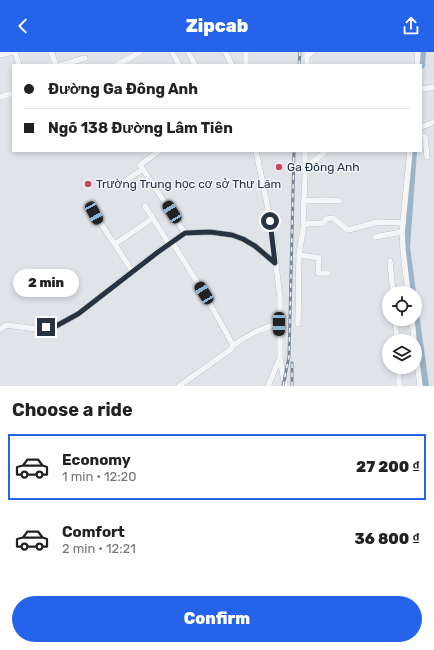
<!DOCTYPE html>
<meta charset="utf-8">
<style>
body{margin:0;font-family:Rubik,sans-serif;background:#f2f2f2;color:#222;height:100vh;display:flex;flex-direction:column;font-size:15px;white-space:nowrap}
*{box-sizing:border-box;margin:0}
p{font-size:13px;color:#767676}
.icon{flex:none;width:22px;height:22px;fill:none;stroke:currentColor;stroke-width:2;stroke-linecap:round;stroke-linejoin:round}
.map{position:relative;height:334px;overflow:hidden}
.drawer{display:flex;flex-direction:column;background:#fff;flex:1}
.drawer>*{flex:none}
.guide{position:absolute;left:12px;top:12px;width:410px;height:88px;border-radius:0px;box-shadow:0 2px 6px #0003;display:grid;align-content:center;height:88px;padding:0 12px;background:#fff}
.tools{position:absolute;left:382px;top:234px;display:grid;gap:8px}
.tools a{display:grid;place-items:center;width:40px;height:40px;border-radius:50%;background:#fff;box-shadow:0 2px 6px #0003;font-size:20px}
.end{position:absolute;width:18px;height:18px;margin:-9px;border:5px solid #283341;background:#fff;box-shadow:0 0 0 2px #fff}
.from{border-radius:50%}
.bubble{position:absolute;height:28px;border-radius:14px;background:#fff;box-shadow:0 2px 6px #0003;font-size:13px;font-weight:800;line-height:28px;text-align:center}
.car{position:absolute;width:12px;height:24px;margin:-12px -6px;border-radius:5px;box-shadow:0 0 3px 1px #0007;background:linear-gradient(#222 24%,#8ab4d8 0 40%,#222 0 76%,#8ab4d8 0 86%,#222 0)}
.guide b{display:flex;align-items:center;gap:14px;height:38px;font-size:15px}
.guide b+b{border-top:1px solid #e0e0e0}
.guide i{width:10px;height:10px;background:#222}
ul{padding:0;list-style:none}
li{display:flex;align-items:center;gap:12px;height:66px;margin:0 8px 6px;padding:0 4px;border:2px solid transparent;border-radius:0px}
li div{flex:1}
li b{display:block;font-size:15px}
li em{font-style:normal;font-weight:800}
li.active{border-color:#2563eb}
li>.icon{width:36px;height:36px;stroke-width:1.5}
h2{padding:0 12px;font-size:18px;line-height:48px}
.action{display:flex;gap:8px;margin-top:auto;padding:8px 12px}
.action a{flex:1;height:46px;border-radius:24px;background:#2563eb;color:#fff;font-size:16px;font-weight:800;line-height:46px;text-align:center}
header{display:flex;justify-content:space-between;align-items:center;height:52px;padding:0 12px;background:#2563eb;color:#fff;font-size:18px;font-weight:800}
.map>svg:first-child{display:block}
</style>
<header><svg class="icon" aria-label="back" viewBox="0 0 24 24"><path d="M15 5l-7 7 7 7"/></svg>Zipcab<svg class="icon" aria-label="share" viewBox="0 0 24 24"><path d="M12 15V3M7 8l5-5 5 5M5 13v7h14v-7"/></svg></header>
<div class="map">
<svg width="434" height="334" viewBox="0 0 434 334">
<rect width="100%" height="100%" fill="#e0e4e9"/>
<g fill="none" stroke-linecap="round" stroke-linejoin="round">
<g stroke="#9ab5ca" stroke-width="8">
<polyline points="421,13 422,0"/>
<polyline points="412,241 406,195 413,99"/>
<polyline points="415,261 425,334"/>
</g>
<g stroke="#a5abb3" stroke-width="6">
<g id="minor">
<polyline points="15,0 19,13"/>
<polyline points="51,0 56,13"/>
<polyline points="172,0 179,13"/>
<polyline points="188,0 195,13"/>
<polyline points="225,0 232,13"/>
<polyline points="246,0 246,13"/>
<polyline points="0,3 13,0"/>
<polyline points="307,4 313,0"/>
<polyline points="61,13 85,6"/>
<polyline points="117,13 140,0"/>
<polyline points="307,13 307,0"/>
<polyline points="417,13 418,0"/>
<polyline points="423,37 434,35"/>
<polyline points="0,45 13,41"/>
<polyline points="421,75 434,70"/>
<polyline points="421,84 425,85 427,105"/>
<polyline points="159,99 140,113 185,181"/>
<polyline points="256,99 271,171 280,246 280,307 285,334"/>
<polyline points="305,116 324,101 324,99"/>
<polyline points="119,133 143,117"/>
<polyline points="304,149 325,148 340,149"/>
<polyline points="145,154 169,192"/>
<polyline points="94,161 133,220"/>
<polyline points="304,172 323,171 326,167 333,166 348,178 378,170 403,171"/>
<polyline points="402,180 410,99"/>
<polyline points="375,185 402,180 403,198 408,241"/>
<polyline points="172,190 204,241 233,293 230,298 179,334"/>
<polyline points="115,192 153,166"/>
<polyline points="299,203 319,206 318,221 328,221"/>
<polyline points="390,209 393,241"/>
<polyline points="395,267 397,289"/>
<polyline points="412,267 414,289"/>
<polyline points="298,272 299,203 304,172 303,169 305,124 305,99"/>
<polyline points="0,278 6,273 37,277 56,274 78,262 157,200 185,181 210,180 232,183 243,187 255,194 275,211"/>
<path d="M233,293c15,-9 28,-18 46,-21"/>
<polyline points="415,294 420,334"/>
<polyline points="399,315 399,334"/>
<polyline points="268,334 279,308"/>
</g>
</g>
<use href="#minor" stroke="#f3f5f7" stroke-width="5.5"/>
<g stroke="#798593" stroke-width="3">
<g id="rail">
<polyline points="299,13 300,0"/>
<polyline points="283,334 289,304 294,99"/>
<polyline points="292,334 292,311"/>
</g>
</g>
<use href="#rail" stroke="#f0f3f7" stroke-width="1.5" stroke-dasharray="4.5" stroke-linecap="butt"/>
</g>
<g fill="none" stroke-linecap="round" stroke-linejoin="round">
<polyline stroke="#283341" stroke-width="5" points="46,275 56,274 78,262 158,200 185,181 210,180 232,183 243,187 255,194 275,211 270,169"/>
</g>
<g fill="#d04363" stroke="#f0f3f7" stroke-width="1.5">
<circle cx="279" cy="115" r="4"/>
<circle cx="88" cy="132" r="4"/>
</g>
<g text-anchor="middle" dominant-baseline="central" stroke-width="3" stroke-linejoin="round" paint-order="stroke">
<g font-size="12" fill="#283341" stroke="#f0f3f7" text-anchor="start">
<text x="287" y="115">Ga Đông Anh</text>
<text x="96" y="132">Trường Trung học cơ sở Thư Lâm</text>
</g>
</g>
</svg>
<div class="tools">
<a><svg class="icon" aria-label="locate" viewBox="0 0 24 24"><circle cx="12" cy="12" r="6"/><path d="M12 2v4M12 18v4M2 12h4M18 12h4"/></svg></a>
<a><svg class="icon" aria-label="layers" viewBox="0 0 24 24"><path d="M12 4l9 5-9 5-9-5zM3 14l9 5 9-5"/></svg></a>
</div>
<i class="end from" style="left:270px;top:169px"></i>
<i class="end" style="left:46px;top:275px"></i>
<div class="bubble" style="left:13px;top:217px;width:66px">2 min</div>
<i class="car" style="left:172px;top:160px;rotate:328deg"></i>
<i class="car" style="left:94px;top:161px;rotate:152deg"></i>
<i class="car" style="left:204px;top:241px;rotate:328deg"></i>
<i class="car" style="left:279px;top:272px;rotate:180deg"></i>
<div class="guide">
<b><i class="from"></i>Đường Ga Đông Anh</b>
<b><i></i>Ngõ 138 Đường Lâm Tiên</b>
</div>
</div>
<section class="drawer">
<h2>Choose a ride</h2>
<ul>
<li class="active"><svg class="icon" aria-label="car" viewBox="0 0 24 24"><path d="M5 17H2v-5l4-1 3-4h7l3 4 3 1v5h-3M9 17h6M6 11h13"/><circle cx="7" cy="17" r="2"/><circle cx="17" cy="17" r="2"/></svg><div><b>Economy</b><p>1 min · 12:20</p></div><em>27 200 ₫</em></li>
<li><svg class="icon" aria-label="car" viewBox="0 0 24 24"><path d="M5 17H2v-5l4-1 3-4h7l3 4 3 1v5h-3M9 17h6M6 11h13"/><circle cx="7" cy="17" r="2"/><circle cx="17" cy="17" r="2"/></svg><div><b>Comfort</b><p>2 min · 12:21</p></div><em>36 800 ₫</em></li>
</ul>
<div class="action"><a>Confirm</a></div>
</section>
